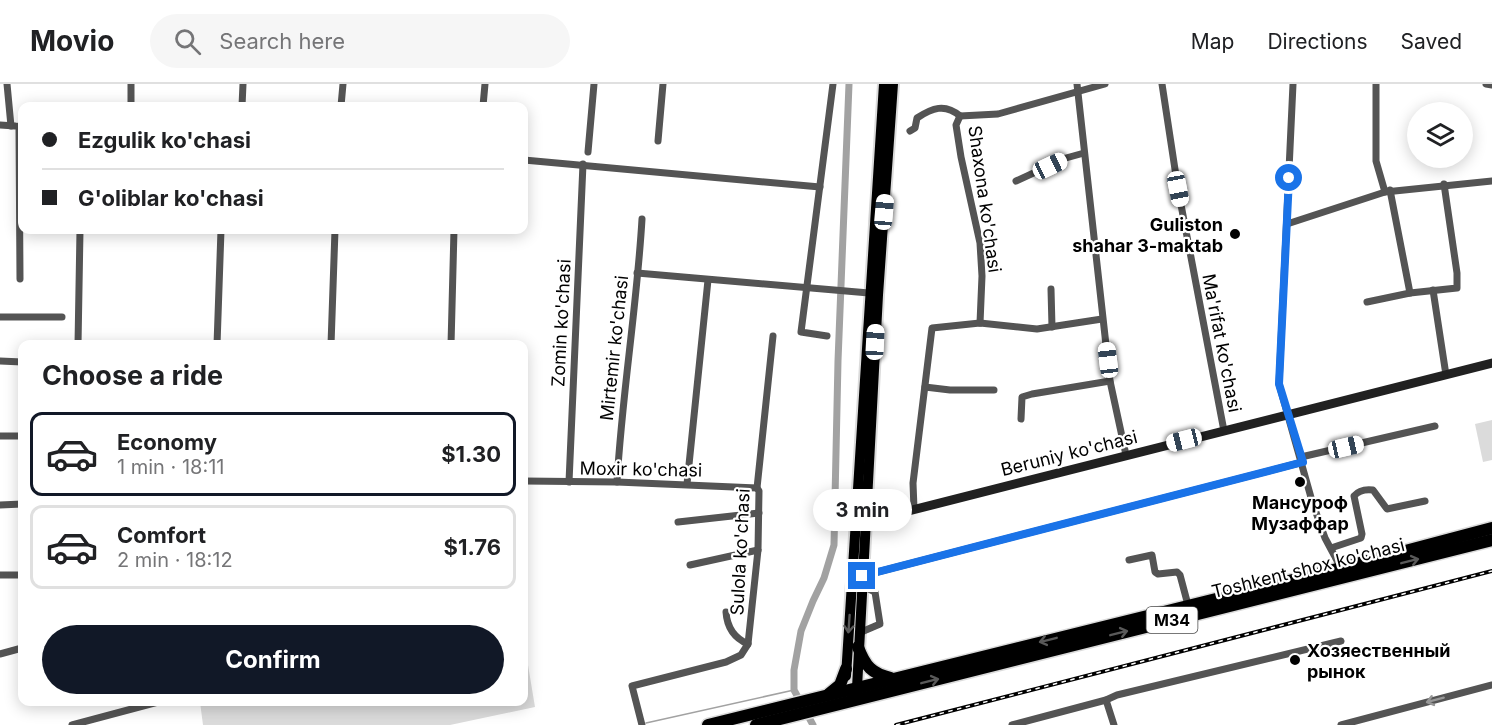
<!DOCTYPE html>
<meta charset="utf-8">
<style>
body{margin:0;font-family:Inter,sans-serif;background:#f6f6f6;color:#202124;height:100vh;display:flex;flex-direction:column;font-size:22px;white-space:nowrap}
*{box-sizing:border-box;margin:0}
p{font-size:20px;color:#757577}
.icon{flex:none;width:33px;height:33px;fill:none;stroke:currentColor;stroke-width:2;stroke-linecap:round;stroke-linejoin:round}
.map{position:relative;flex:1;overflow:hidden}
.side{position:absolute;left:18px;top:256px;width:510px;height:366px;display:flex;flex-direction:column;background:#fff;border-radius:12px;box-shadow:0 3px 15px #0003}
.side>*{flex:none}
.banner{position:absolute;left:18px;top:18px;width:510px;height:132px;border-radius:12px;box-shadow:0 3px 15px #0003;display:grid;align-content:center;height:132px;padding:0 24px;background:#fff}
.buttons{position:absolute;left:1407px;top:18px;display:grid;gap:12px}
.buttons a{display:grid;place-items:center;width:66px;height:66px;border-radius:50%;background:#fff;box-shadow:0 3px 15px #0003;font-size:30px}
.end{position:absolute;width:27px;height:27px;margin:-14px;border:8px solid #1a73e8;background:#fff;box-shadow:0 0 0 3px #fff}
.from{border-radius:50%}
.bubble{position:absolute;height:42px;border-radius:21px;background:#fff;box-shadow:0 3px 15px #0003;font-size:20px;font-weight:700;line-height:42px;text-align:center}
.car{position:absolute;width:18px;height:36px;margin:-18px -9px;border-radius:8px;box-shadow:0 0 4px 2px #0007;background:linear-gradient(#fff 24%,#345 0 40%,#fff 0 76%,#345 0 86%,#fff 0)}
.banner b{display:flex;align-items:center;gap:21px;height:57px;font-size:22px}
.banner b+b{border-top:2px solid #e0e0e0}
.banner i{width:15px;height:15px;background:#202124}
ul{padding:0;list-style:none}
li{display:flex;align-items:center;gap:18px;height:84px;margin:0 12px 9px;padding:0 12px;border:3px solid #e0e0e0;border-radius:12px}
li div{flex:1}
li b{display:block;font-size:22px}
li em{font-style:normal;font-weight:700}
li.on{border-color:#111827}
li>.icon{width:54px;height:54px;stroke-width:1.5}
h2{padding:0 24px;font-size:27px;line-height:72px}
.cta{display:flex;gap:12px;margin-top:auto;padding:12px 24px}
.cta a{flex:1;height:69px;border-radius:36px;background:#111827;color:#fff;font-size:24px;font-weight:700;line-height:69px;text-align:center}
header{display:flex;align-items:center;gap:36px;box-sizing:border-box;height:84px;padding:0 30px;background:#fff;border-bottom:2px solid #e0e0e0}
header strong{font-size:28px}
nav{display:flex;gap:33px;margin-inline-start:auto;font-size:21px}
.search{width:420px;height:54px;background:#f6f6f6;display:flex;align-items:center;gap:15px;box-sizing:border-box;padding:0 21px;border-radius:33px;color:#757577;font-size:22px}
.map>svg:first-child{display:block}
</style>
<header>
<strong>Movio</strong>
<div class="search"><svg class="icon" aria-label="search" viewBox="0 0 24 24"><circle cx="10" cy="10" r="6"/><path d="M15 15l6 6"/></svg>Search here</div>
<nav><a>Map</a><a>Directions</a><a>Saved</a></nav>
</header>
<div class="map">
<svg width="1492" height="641" viewBox="0 0 1492 641">
<rect width="100%" height="100%" fill="#fff"/>
<g fill="#dbdbdb">
<polygon points="1492,336 1492,376 1483,378 1475,340"/>
<polygon points="524,557 535,623 450,641 203,641 200,618 524,618"/>
</g>
<g fill="none" stroke-linecap="round" stroke-linejoin="round">
<polyline stroke="#a2a2a2" stroke-width="1.5" points="646,639 794,606"/>
<polyline stroke="#a2a2a2" stroke-width="7" points="813,641 794,606 794,586 801,547 813,517 824,494 834,461 838,277 849,0"/>
<g stroke="#dbdbdb" stroke-width="14">
<g id="primary">
<polyline points="846,592 884,0"/>
<polyline points="855,611 857,604 878,211 893,0"/>
</g>
</g>
<g stroke="#dbdbdb" stroke-width="15">
<g id="highway">
<path d="M858,563c7,19 14,27 33,31"/>
<polyline points="829,610 840,601 846,585"/>
<polyline points="708,641 1341,484 1492,444"/>
<polyline points="756,641 1492,456"/>
</g>
</g>
<g stroke="#545454" stroke-width="7">
<polyline points="7,0 11,42"/>
<polyline points="1077,0 1110,297 1126,371"/>
<polyline points="1162,0 1178,105 1224,347"/>
<polyline points="1293,0 1279,300 1312,417 1325,454 1341,484"/>
<polyline points="1376,0 1376,77 1385,108"/>
<polyline points="1486,0 1492,1"/>
<polyline points="131,22 131,0"/>
<polyline points="242,22 243,0"/>
<polyline points="341,22 343,0"/>
<polyline points="483,22 485,0"/>
<polyline points="960,32 956,41 961,73 980,159 982,192 980,239"/>
<polyline points="960,32 998,30 1105,0"/>
<polyline points="0,41 15,42"/>
<polyline points="19,42 20,195"/>
<path d="M910,47l5,-3 2,-10c15,-10 28,-15 43,-2"/>
<polyline points="658,57 663,0"/>
<polyline points="588,68 594,0"/>
<polyline points="524,76 820,103"/>
<polyline points="1016,97 1066,74 1084,69"/>
<polyline points="1390,106 1410,209"/>
<polyline points="1287,140 1385,108 1492,97"/>
<polyline points="637,189 869,209"/>
<polyline points="1051,205 1052,243"/>
<polyline points="1433,206 1446,291"/>
<polyline points="1367,218 1410,209 1457,204 1457,189 1444,100"/>
<polyline points="0,233 62,233"/>
<polyline points="827,252 801,248 833,0"/>
<polyline points="78,261 80,146"/>
<polyline points="217,261 221,146"/>
<polyline points="331,261 335,146"/>
<polyline points="451,261 454,146"/>
<polyline points="0,277 22,278"/>
<polyline points="925,303 950,306 994,306"/>
<polyline points="1021,335 1022,313 1032,310 1110,297"/>
<polyline points="0,352 22,352"/>
<polyline points="1301,373 1435,342"/>
<polyline points="524,397 617,398 757,404"/>
<polyline points="569,398 583,80"/>
<path d="M617,398c5,-88 20,-176 25,-263"/>
<polyline points="687,400 708,196"/>
<polyline points="0,421 22,420"/>
<polyline points="914,425 913,399 932,244 980,239 1037,245 1102,235"/>
<polyline points="678,438 759,429"/>
<path d="M1331,464l30,-10 1,-4 -8,-38c5,-6 11,-7 19,-6l14,19 38,-8"/>
<polyline points="1129,476 1152,471 1155,488 1158,490 1177,488 1180,491 1188,521"/>
<polyline points="690,481 758,466"/>
<polyline points="0,491 22,491"/>
<polyline points="862,492 1303,378"/>
<path d="M726,528c1,15 8,26 22,32"/>
<polyline points="859,549 880,540 875,508 861,501"/>
<polyline points="0,570 22,564"/>
<polyline points="1106,616 1114,641"/>
<polyline points="72,641 158,618"/>
<polyline points="642,641 632,602 726,578 741,571 748,560 758,466 759,407 757,404 773,252"/>
<polyline points="1012,641 1106,616 1117,611 1341,557"/>
<polyline points="1341,641 1492,601"/>
</g>
<polyline stroke="#212121" stroke-width="9" points="865,438 1492,279"/>
<use href="#primary" stroke="#000" stroke-width="10"/>
<use href="#highway" stroke="#000" stroke-width="12"/>
<g stroke="#000" stroke-width="4">
<polyline id="rail" points="896,641 1492,487"/>
</g>
<use href="#rail" stroke="#fff" stroke-width="1.5" stroke-dasharray="4.5" stroke-linecap="butt"/>
</g>
<defs><path id="oneway-shaft" d="M-6 0H5M1.5-3L5.5 0L1.5 3" fill="none" stroke-width="1.6" stroke-linecap="round" stroke-linejoin="round" transform="scale(1.5)"/></defs>
<g stroke="#595959">
<use href="#oneway-shaft" transform="translate(1410 477) rotate(-14)"/>
<use href="#oneway-shaft" transform="translate(849 540) rotate(94)"/>
<use href="#oneway-shaft" transform="translate(1119 549) rotate(-14)"/>
<use href="#oneway-shaft" transform="translate(1048 556) rotate(166)"/>
<use href="#oneway-shaft" transform="translate(930 597) rotate(-14)"/>
</g>
<use stroke="#989898" href="#oneway-shaft" transform="translate(1435 616) rotate(165)"/>
<g fill="none" stroke-linecap="round" stroke-linejoin="round">
<polyline stroke="#1a73e8" stroke-width="8" points="862,492 1303,378 1279,300 1289,94"/>
</g>
<g fill="#000" stroke="#fff" stroke-width="2">
<circle cx="1235" cy="150" r="6"/>
<circle cx="1300" cy="398" r="6"/>
<circle cx="1295" cy="576" r="6"/>
</g>
<g text-anchor="middle" dominant-baseline="central" stroke-width="4.5" stroke-linejoin="round" paint-order="stroke">
<rect fill="#fff" stroke="#4c4c4c" stroke-width="1.5" x="1146.5" y="523" width="51" height="26" rx="4.5"/>
<g font-size="16" font-weight="bold" fill="#000">
<text x="1172" y="536">M34</text>
</g>
<g font-size="18" fill="#000" stroke="#fff">
<text transform="translate(985 115) rotate(82)">Shaxona ko'chasi</text>
<text transform="translate(561 239) rotate(-87)">Zomin ko'chasi</text>
<text transform="translate(1222 259) rotate(79)">Ma'rifat ko'chasi</text>
<text transform="translate(614 264) rotate(-84)">Mirtemir ko'chasi</text>
<text transform="translate(1069 369) rotate(-14)">Beruniy ko'chasi</text>
<text transform="translate(641 385) rotate(1)">Moxir ko'chasi</text>
<text transform="translate(740 468) rotate(-87)">Sulola ko'chasi</text>
<text transform="translate(1308 484) rotate(-14)">Toshkent shox ko'chasi</text>
</g>
<g font-size="18" font-weight="bold" fill="#000" stroke="#fff" text-anchor="end">
<text x="1223" y="140">Guliston<tspan x="1223" dy="21">shahar 3-maktab</tspan></text>
<text x="1300" y="418" text-anchor="middle">Мансуроф<tspan x="1300" dy="21">Музаффар</tspan></text>
<text x="1307" y="566" text-anchor="start">Хозяественный<tspan x="1307" dy="21">рынок</tspan></text>
</g>
</g>
</svg>
<div class="buttons">
<a><svg class="icon" aria-label="layers" viewBox="0 0 24 24"><path d="M12 4l9 5-9 5-9-5zM3 14l9 5 9-5"/></svg></a>
</div>
<i class="end from" style="left:1289px;top:94px"></i>
<i class="end" style="left:862px;top:492px"></i>
<div class="bubble" style="left:813px;top:405px;width:99px">3 min</div>
<i class="car" style="left:1050px;top:82px;rotate:65deg"></i>
<i class="car" style="left:1178px;top:105px;rotate:169deg"></i>
<i class="car" style="left:884px;top:128px;rotate:5deg"></i>
<i class="car" style="left:875px;top:258px;rotate:3deg"></i>
<i class="car" style="left:1108px;top:276px;rotate:353deg"></i>
<i class="car" style="left:1184px;top:356px;rotate:256deg"></i>
<i class="car" style="left:1346px;top:363px;rotate:77deg"></i>
<div class="banner">
<b><i class="from"></i>Ezgulik ko'chasi</b>
<b><i></i>G'oliblar ko'chasi</b>
</div>
<section class="side">
<h2>Choose a ride</h2>
<ul>
<li class="on"><svg class="icon" aria-label="car" viewBox="0 0 24 24"><path d="M5 17H2v-5l4-1 3-4h7l3 4 3 1v5h-3M9 17h6M6 11h13"/><circle cx="7" cy="17" r="2"/><circle cx="17" cy="17" r="2"/></svg><div><b>Economy</b><p>1 min · 18:11</p></div><em>$1.30</em></li>
<li><svg class="icon" aria-label="car" viewBox="0 0 24 24"><path d="M5 17H2v-5l4-1 3-4h7l3 4 3 1v5h-3M9 17h6M6 11h13"/><circle cx="7" cy="17" r="2"/><circle cx="17" cy="17" r="2"/></svg><div><b>Comfort</b><p>2 min · 18:12</p></div><em>$1.76</em></li>
</ul>
<div class="cta"><a>Confirm</a></div>
</section>
</div>
